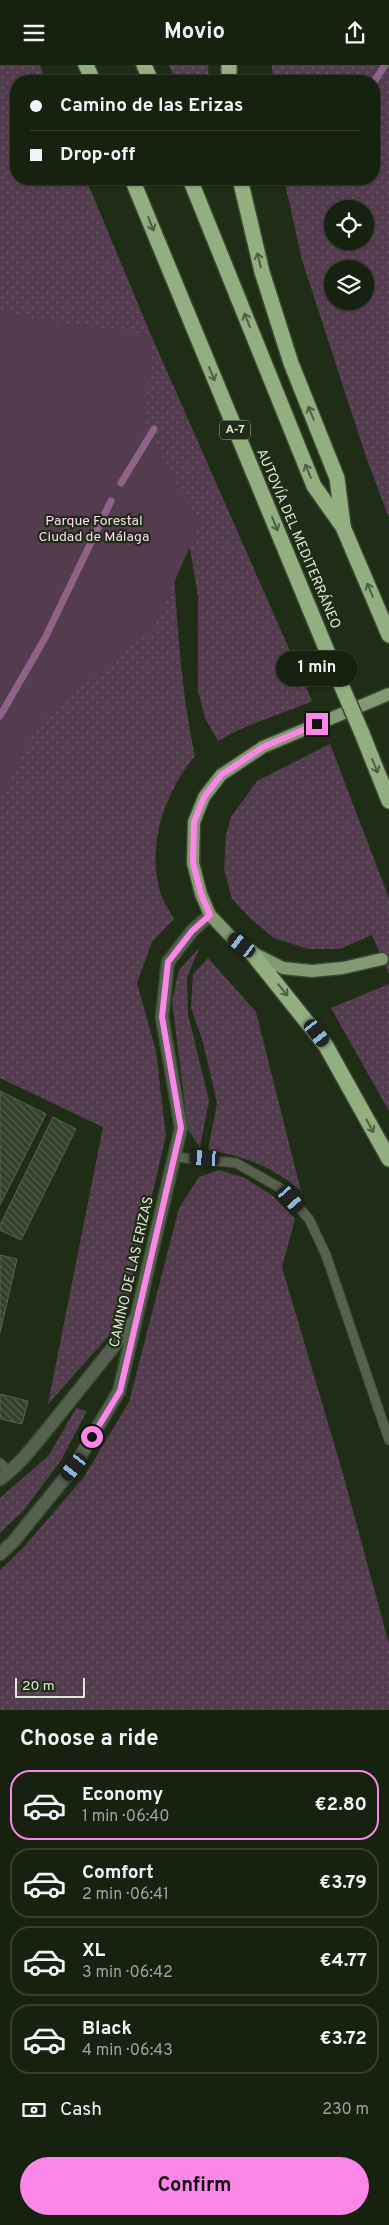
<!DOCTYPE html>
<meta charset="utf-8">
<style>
body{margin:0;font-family:Overpass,sans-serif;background:#242e1e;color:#f1f3f6;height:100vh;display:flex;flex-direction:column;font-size:19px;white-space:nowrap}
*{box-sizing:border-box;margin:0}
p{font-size:16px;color:#9ea39f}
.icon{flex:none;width:28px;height:28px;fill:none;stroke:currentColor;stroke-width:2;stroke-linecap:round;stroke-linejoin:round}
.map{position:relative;height:1645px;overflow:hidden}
.details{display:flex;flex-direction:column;background:#172110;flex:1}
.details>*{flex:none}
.banner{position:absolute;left:10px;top:10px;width:370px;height:110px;border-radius:20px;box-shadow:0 1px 4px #0004,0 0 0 1px #363e30;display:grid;align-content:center;height:110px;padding:0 20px;background:#172110}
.tools{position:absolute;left:324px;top:135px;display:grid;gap:10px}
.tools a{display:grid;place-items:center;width:50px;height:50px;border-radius:50%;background:#172110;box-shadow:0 1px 4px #0004,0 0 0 1px #363e30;font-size:25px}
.scale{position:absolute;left:15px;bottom:12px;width:70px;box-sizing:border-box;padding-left:5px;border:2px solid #dee7d9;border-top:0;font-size:14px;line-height:18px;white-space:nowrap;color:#dee7d9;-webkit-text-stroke:4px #1f2c16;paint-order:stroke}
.end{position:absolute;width:22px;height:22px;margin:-11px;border:6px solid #fa87e7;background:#111;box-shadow:0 0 0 2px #111}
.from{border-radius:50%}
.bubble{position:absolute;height:35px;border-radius:18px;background:#172110;box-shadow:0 1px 4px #0004,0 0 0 1px #363e30;font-size:16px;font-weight:700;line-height:35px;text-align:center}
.car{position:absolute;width:15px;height:30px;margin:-15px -8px;border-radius:6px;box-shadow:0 0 4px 1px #0007;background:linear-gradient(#222 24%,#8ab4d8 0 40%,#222 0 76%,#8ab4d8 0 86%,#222 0)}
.banner b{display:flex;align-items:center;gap:18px;height:48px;font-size:19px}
.banner b+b{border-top:1px solid #363e30}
.banner i{width:12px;height:12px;background:#f1f3f6}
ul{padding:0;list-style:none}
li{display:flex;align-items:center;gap:15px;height:70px;margin:0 10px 8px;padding:0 10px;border:2px solid #363e30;border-radius:20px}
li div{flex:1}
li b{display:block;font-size:19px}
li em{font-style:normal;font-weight:700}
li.selected{border-color:#fa87e7}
li>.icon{width:45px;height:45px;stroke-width:1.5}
h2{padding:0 20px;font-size:22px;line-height:60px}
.pay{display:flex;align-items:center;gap:12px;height:55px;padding:0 20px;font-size:19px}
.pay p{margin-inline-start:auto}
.cta{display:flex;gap:10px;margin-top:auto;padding:10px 20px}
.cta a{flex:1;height:58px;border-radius:30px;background:#fa87e7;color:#111;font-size:20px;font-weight:700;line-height:58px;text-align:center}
header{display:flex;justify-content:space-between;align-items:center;height:65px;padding:0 20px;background:#172110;font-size:22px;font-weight:700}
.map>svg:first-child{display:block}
</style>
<header><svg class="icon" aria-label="menu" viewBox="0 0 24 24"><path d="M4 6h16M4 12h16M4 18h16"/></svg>Movio<svg class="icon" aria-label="share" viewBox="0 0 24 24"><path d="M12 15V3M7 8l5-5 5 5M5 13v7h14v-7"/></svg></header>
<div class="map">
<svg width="389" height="1645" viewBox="0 0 389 1645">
<defs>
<pattern id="grass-dots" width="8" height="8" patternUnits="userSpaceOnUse" patternTransform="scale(1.25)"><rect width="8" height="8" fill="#533c4e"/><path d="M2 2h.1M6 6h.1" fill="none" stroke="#6b5867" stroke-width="1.8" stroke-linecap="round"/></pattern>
<pattern id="building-back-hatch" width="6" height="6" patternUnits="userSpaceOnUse" patternTransform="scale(1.25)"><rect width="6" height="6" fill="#34412a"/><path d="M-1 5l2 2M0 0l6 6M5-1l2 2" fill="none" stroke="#515c48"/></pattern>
</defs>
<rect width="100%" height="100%" fill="#1f2c16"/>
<g fill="url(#grass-dots)" fill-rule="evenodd">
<path d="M0,0h40l6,16h-30v98h70l65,156 161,366c-31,14 -64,22 -94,40l-13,-23 -7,-27v-94l-8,-48 -23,-28 -167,44z"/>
<polygon points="169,0 208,0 209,16 176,16"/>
<path d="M272,0h117v453l-23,-61 -64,-197 -18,-81h90v-98h-101zM332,144h33v32h-33zM332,204h33v32h-33z"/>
<path d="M174,509c4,61 8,122 21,182 -31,37 -49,91 -34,139 3,8 9,16 13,24l-22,23 -15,41 19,68 10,85 -43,184 -75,84 55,-277 -103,-49v-492z"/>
<polygon points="330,679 389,833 389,909 372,870 340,884 308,884 274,873 250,853 232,834 224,804 226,770 231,752 257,716"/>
<polygon points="200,882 187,912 188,949 209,1036 200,1082 188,1065 172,936 179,905"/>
<path d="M208,893l48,54 45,179c-28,-24 -57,-35 -93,-41l9,-47 -14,-61 -12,-34 2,-34z"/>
<polygon points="389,919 389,1046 331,943"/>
<polygon points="219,1105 245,1113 273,1131 295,1154 282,1202 343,1409 389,1579 389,1645 0,1645 0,1505 23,1483 84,1412 129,1337 179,1143 199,1112"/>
<polygon points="76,1343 87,1346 60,1397 23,1446 0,1468 0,1433 49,1390"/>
</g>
<polygon fill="#533c4e" points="0,244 30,254 151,270 145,362 200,459 154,563 40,655 0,734"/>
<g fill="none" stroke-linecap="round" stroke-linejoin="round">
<g stroke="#8e6385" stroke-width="7">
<polyline points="374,17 385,0"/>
<polyline points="121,418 154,364"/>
<polyline points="0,651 45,573 111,436"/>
</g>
</g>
<g fill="url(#building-back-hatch)" stroke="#55644b">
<polygon points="0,1026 46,1049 0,1140"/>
<polygon points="53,1052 76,1064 21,1175 0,1165 0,1160"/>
<polygon points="0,1190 17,1194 0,1268"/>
<polygon points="0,1329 28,1336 22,1359 0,1354"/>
</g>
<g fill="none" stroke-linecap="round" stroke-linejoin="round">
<g stroke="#3a4631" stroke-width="11">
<g id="lane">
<polyline points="175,1092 236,1098 282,1124 309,1154 326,1190 389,1375"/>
<polyline points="0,1398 10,1407"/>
</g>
</g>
<g stroke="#3a4631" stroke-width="15">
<g id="street">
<path d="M0,1414c20,-14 35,-35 50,-53 29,-36 58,-72 86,-108"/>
<polyline points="0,1489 13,1477 74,1402 119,1326 181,1063 162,952 168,897 192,866 210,850"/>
</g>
</g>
<g stroke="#3a4631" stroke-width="15">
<polyline id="primary" points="382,894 343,903 312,906 283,903 251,887 232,873 210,850 201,829 193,798 194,757 204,732 221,710 263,682 389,629"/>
</g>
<g stroke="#3a4631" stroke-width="18">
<g id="highway">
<polyline points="86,0 93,16"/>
<polyline points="144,0 151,16"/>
<polyline points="229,0 229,16"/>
<polyline points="132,114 339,615"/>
<polyline points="190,114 314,421 343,462 389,570"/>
<polyline points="240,114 262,207 291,298 337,413 343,460"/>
<polyline points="361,666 389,736"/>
<polyline points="251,887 326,981 389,1094"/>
</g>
</g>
<use href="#lane" stroke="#55604e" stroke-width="9"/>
<use href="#street" stroke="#55604e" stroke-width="12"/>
<use href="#primary" stroke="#829972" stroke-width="12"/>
<use href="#highway" stroke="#93af80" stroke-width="15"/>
<g stroke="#3a4631" stroke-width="18" stroke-linecap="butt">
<polyline id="highway-bridge" points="339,615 361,666"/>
</g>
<use href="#highway-bridge" stroke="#93af80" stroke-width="15"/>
</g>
<defs><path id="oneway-shaft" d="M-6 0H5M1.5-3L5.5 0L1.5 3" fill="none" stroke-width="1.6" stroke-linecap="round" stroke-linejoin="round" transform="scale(1.25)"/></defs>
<g stroke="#4d6040">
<use href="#oneway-shaft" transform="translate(151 159) rotate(68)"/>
<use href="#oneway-shaft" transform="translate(259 195) rotate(-103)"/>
<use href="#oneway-shaft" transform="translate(247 255) rotate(-112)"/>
<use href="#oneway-shaft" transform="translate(212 309) rotate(67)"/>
<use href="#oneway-shaft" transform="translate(311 348) rotate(-112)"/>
<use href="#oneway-shaft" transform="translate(308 406) rotate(-112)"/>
<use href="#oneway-shaft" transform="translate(275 459) rotate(67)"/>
<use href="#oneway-shaft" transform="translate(370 525) rotate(-113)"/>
<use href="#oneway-shaft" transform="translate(375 701) rotate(68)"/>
<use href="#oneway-shaft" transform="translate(283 925) rotate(50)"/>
<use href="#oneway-shaft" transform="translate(370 1061) rotate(61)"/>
</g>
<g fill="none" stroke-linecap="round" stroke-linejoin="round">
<polyline stroke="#fa87e7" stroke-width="6" points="92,1372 120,1326 181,1063 162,952 168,897 192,866 210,850 201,829 193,798 194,757 204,732 221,710 263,682 317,659"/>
</g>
<g text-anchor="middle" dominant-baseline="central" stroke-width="4.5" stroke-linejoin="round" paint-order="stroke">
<rect fill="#1f2c16" stroke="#a5af9e" stroke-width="1" x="220" y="355.5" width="30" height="19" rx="4"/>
<g font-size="12" font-weight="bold" fill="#dee7d9">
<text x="235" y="365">A-7</text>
</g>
<g font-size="14" fill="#fed5f5" stroke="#1f2c16">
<text x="94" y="456">Parque Forestal<tspan x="94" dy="16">Ciudad de Málaga</tspan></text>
</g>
<g font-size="14" fill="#dee7d9" stroke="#1f2c16">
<text transform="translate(298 474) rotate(67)">AUTOVÍA DEL MEDITERRÁNEO</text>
<text transform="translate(132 1207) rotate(-77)">CAMINO DE LAS ERIZAS</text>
</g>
</g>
</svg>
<div class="tools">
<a><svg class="icon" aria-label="locate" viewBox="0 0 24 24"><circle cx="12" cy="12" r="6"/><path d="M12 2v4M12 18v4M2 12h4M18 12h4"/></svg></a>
<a><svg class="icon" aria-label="layers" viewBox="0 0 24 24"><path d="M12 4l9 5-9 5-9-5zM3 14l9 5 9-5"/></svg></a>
</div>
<div class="scale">20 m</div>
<i class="end from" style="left:92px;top:1372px"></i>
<i class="end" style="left:317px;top:659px"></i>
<div class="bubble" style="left:276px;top:586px;width:82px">1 min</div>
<i class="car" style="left:242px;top:880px;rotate:308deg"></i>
<i class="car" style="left:317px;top:968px;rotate:142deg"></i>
<i class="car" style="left:205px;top:1093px;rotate:273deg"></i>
<i class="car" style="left:291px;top:1134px;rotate:139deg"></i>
<i class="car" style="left:74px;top:1402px;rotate:219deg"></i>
<div class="banner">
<b><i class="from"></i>Camino de las Erizas</b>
<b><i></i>Drop-off</b>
</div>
</div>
<section class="details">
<h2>Choose a ride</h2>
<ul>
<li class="selected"><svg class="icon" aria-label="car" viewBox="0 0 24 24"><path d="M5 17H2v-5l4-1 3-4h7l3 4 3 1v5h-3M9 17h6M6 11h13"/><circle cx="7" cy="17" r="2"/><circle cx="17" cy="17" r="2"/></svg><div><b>Economy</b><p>1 min · 06:40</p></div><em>€2.80</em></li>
<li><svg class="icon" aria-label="car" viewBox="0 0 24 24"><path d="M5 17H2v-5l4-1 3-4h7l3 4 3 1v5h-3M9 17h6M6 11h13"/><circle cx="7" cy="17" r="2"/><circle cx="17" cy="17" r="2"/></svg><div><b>Comfort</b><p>2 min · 06:41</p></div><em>€3.79</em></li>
<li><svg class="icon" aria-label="car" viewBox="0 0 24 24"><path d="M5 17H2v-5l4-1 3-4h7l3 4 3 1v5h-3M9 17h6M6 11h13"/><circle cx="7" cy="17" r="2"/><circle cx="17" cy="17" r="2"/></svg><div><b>XL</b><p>3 min · 06:42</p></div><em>€4.77</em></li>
<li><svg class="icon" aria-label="car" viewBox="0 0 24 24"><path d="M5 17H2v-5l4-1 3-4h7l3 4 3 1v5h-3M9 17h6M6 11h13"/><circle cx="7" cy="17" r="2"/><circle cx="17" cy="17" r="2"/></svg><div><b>Black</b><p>4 min · 06:43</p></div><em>€3.72</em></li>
</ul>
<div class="pay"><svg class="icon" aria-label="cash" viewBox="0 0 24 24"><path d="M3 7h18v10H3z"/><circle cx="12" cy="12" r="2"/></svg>Cash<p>230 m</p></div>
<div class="cta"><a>Confirm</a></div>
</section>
